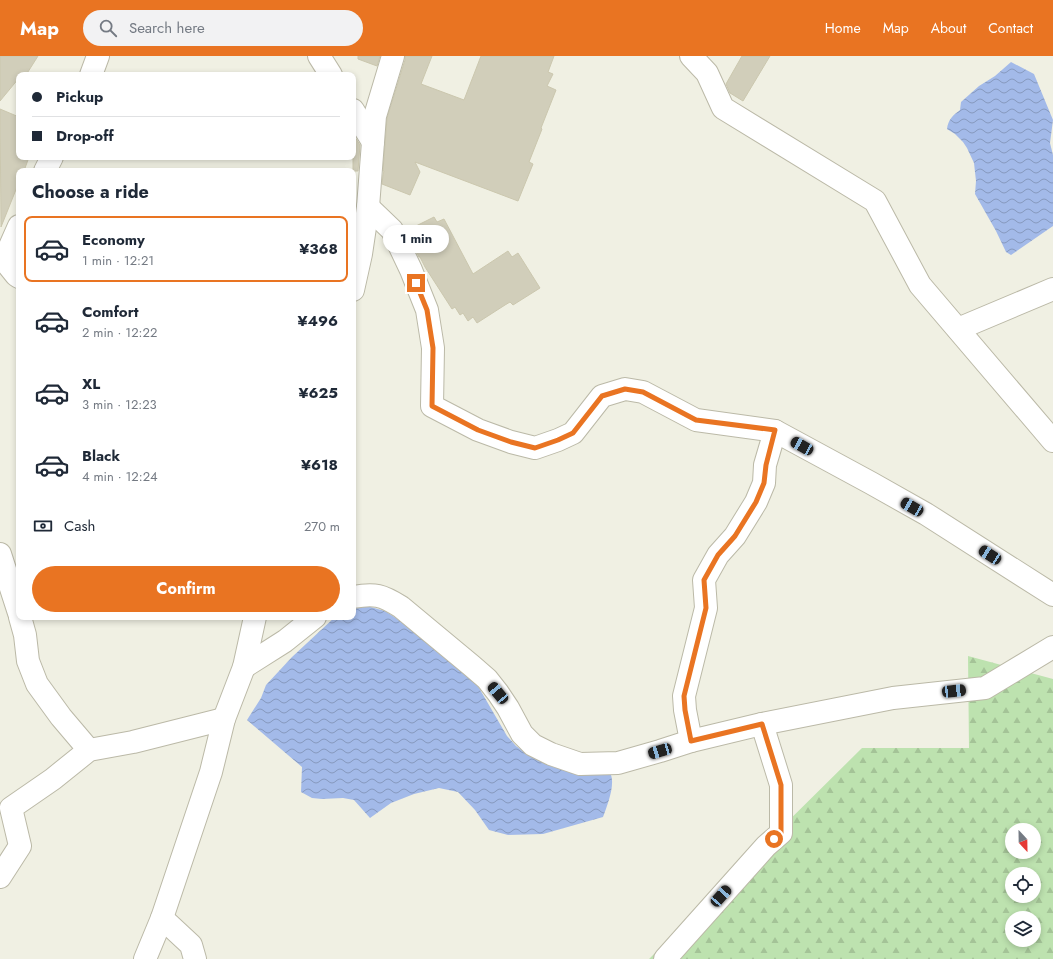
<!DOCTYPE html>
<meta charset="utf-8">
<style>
body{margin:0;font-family:Jost,sans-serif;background:#f2f2f3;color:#1f2937;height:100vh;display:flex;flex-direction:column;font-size:15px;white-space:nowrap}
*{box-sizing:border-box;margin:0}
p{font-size:13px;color:#747a83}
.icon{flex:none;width:22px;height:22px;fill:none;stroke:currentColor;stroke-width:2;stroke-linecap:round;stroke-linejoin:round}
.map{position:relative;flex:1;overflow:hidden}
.drawer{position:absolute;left:16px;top:112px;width:340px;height:452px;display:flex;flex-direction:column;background:#fff;border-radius:8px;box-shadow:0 2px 6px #0003}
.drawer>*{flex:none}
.banner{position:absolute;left:16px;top:16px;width:340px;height:88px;border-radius:8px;box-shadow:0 2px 6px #0003;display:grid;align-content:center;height:88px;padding:0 16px;background:#fff}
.needle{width:26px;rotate:158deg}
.fabs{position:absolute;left:1005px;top:767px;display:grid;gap:8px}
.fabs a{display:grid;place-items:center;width:36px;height:36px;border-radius:50%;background:#fff;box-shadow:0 2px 6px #0003;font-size:20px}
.end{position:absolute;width:18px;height:18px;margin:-9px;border:5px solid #e97422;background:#fff;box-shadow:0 0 0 2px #fff}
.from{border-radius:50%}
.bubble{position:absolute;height:28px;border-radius:14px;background:#fff;box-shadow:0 2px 6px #0003;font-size:13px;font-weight:700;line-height:28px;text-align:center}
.car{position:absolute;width:12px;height:24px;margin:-12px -6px;border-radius:5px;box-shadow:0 0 3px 1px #0007;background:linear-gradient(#222 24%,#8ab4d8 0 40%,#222 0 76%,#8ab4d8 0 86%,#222 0)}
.banner b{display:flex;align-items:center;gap:14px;height:38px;font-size:15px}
.banner b+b{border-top:1px solid #e0e1e3}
.banner i{width:10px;height:10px;background:#1f2937}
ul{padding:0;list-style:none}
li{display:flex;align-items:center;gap:12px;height:66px;margin:0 8px 6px;padding:0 8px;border:2px solid transparent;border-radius:8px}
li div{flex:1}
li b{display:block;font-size:15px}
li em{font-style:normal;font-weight:700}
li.current{border-color:#e97422}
li>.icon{width:36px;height:36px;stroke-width:1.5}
h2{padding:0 16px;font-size:18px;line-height:48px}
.pay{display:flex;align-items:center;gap:10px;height:44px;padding:0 16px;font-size:15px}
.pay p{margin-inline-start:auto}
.primary-button{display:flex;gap:8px;margin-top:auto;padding:8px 16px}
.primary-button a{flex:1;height:46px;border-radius:24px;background:#e97422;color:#fff;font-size:16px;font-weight:700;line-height:46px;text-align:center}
header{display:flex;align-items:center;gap:24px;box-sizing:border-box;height:56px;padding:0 20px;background:#e97422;color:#fff}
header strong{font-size:19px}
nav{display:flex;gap:22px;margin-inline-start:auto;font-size:14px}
.search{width:280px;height:36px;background:#f2f2f3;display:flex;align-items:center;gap:10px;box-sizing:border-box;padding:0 14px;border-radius:22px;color:#747a83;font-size:15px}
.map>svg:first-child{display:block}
</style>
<header>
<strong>Map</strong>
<div class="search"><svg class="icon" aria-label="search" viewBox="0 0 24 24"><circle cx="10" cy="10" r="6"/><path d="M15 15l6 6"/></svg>Search here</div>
<nav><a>Home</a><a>Map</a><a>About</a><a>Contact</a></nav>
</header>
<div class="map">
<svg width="1053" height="903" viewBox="0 0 1053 903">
<defs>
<pattern id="forest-firs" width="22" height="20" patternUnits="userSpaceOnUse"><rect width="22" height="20" fill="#bde2af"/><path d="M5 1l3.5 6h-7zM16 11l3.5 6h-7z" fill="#a4c397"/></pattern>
<pattern id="water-waves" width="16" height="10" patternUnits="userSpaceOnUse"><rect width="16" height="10" fill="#a3bae9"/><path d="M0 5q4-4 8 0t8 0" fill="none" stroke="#8699be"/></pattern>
</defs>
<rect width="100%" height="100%" fill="#f0f0e3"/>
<path fill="url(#forest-firs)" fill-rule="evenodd" d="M968,600l85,23v280h-404l213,-211h107zM1012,774h22v22h-22zM1012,818h22v22h-22zM1012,862h22v22h-22z"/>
<g fill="url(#water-waves)">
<path d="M1011,6l23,12 19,46 -3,23 3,12v71l-42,29 -5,-3 -10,-21 -21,-37 1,-13 -2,-18 -7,-15 -4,-6 -8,-8 -8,-5c1,-9 6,-14 13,-19l1,-8 18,-16 16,-10z"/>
<path d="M367,550l18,5 25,16 65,54 32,55 9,10 13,9 24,12 15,2 36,3 7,3c4,11 -4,31 -8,42l-60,17 -35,1 -19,-5 -14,-20 -17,-18 -19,-4 -25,6 -23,9 -21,15 -16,-18 -11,-2 -21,1 -10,-1 -11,-6 1,-25 -55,-47 14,-22 5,-13 26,-28 43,-40h18v-8z"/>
</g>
<g fill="#d1ceba" stroke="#cbc7ae">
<polygon points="0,0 38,0 26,19 19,19 19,22 0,45"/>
<polygon points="358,0 380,0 377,10 358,3"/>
<polygon points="405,0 432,0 421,28 464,44 481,0 554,0 548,16 553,18 547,30 556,34 541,72 542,73 529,106 533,108 518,145 415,106 420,116 410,139 382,128 383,119 384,115 383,115 387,62 405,4"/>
<polygon points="742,0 770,0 743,45 730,37 726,28"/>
<polygon points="0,53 19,61 19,101 29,101 24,115 19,115 19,126 1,171"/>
<polygon points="353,78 360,89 358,115 353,115"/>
<polygon points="434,161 437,166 444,163 473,218 508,195 512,201 518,197 540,232 513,249 510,246 505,249 477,267 473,261 468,265 463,257 460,259 455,251 452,253 425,211 420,201 419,201 406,175"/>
</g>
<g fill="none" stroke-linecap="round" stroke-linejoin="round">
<g stroke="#bbb9a7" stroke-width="24">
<g id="street">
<polyline points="319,0 331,19"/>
<polyline points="691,0 707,17 723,52 875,145 920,229 1053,385"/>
<polyline points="91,19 98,0"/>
<polyline points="353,54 373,86"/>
<polyline points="45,115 52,101"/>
<polyline points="368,151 392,174 411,214 427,254 433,292 432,350 478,374 511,386 535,392 558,384 573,377 602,340 625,333 643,336 696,364 775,375 871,427 926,458 1053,539"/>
<polyline points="0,199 16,219 19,221"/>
<polyline points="4,204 19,170"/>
<polyline points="353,234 361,198 368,151 375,60 393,0"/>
<polyline points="958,273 1053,233"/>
<polyline points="0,498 19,557"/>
<path d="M353,541c22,-4 29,-2 48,10l71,59 15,13 11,14 10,15 14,26 11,11 18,9 29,10 38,-1 42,-12 31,-10 71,-17 131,-26 92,-10 68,-41"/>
<polyline points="20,561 25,579 28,605 37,628 61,661 89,694"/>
<polyline points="244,611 285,585 315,561"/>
<polyline points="691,685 685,654 684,640 706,552 704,524 718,499 735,480 756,446 764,427 765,409 775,375"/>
<polyline points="0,821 20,790 11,752 53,723 89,694 133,686 224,663"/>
<polyline points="162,862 191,889 195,903"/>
<polyline points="145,903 162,862 211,716 224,663 244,611 255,561"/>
<polyline points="665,903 766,790 781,777 781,729 762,668"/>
</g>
</g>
<use href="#street" stroke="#fff" stroke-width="22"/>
</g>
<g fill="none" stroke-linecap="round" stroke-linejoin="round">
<polyline stroke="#e97422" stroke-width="5" points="416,227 427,254 433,292 432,350 478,374 511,386 535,392 558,384 573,377 602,340 625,333 643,336 696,364 775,374 766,409 764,427 756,446 735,480 718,499 704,524 706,552 684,640 685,654 691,685 762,668 781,729 781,777 774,783"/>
</g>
</svg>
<div class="fabs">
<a><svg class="needle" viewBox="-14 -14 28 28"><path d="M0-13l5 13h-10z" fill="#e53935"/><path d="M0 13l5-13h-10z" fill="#747a83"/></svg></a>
<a><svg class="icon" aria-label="locate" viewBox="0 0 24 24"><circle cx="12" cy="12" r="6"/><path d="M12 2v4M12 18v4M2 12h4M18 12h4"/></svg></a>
<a><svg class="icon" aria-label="layers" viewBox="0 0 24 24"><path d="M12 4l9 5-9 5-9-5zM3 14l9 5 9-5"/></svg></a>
</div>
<i class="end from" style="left:774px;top:783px"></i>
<i class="end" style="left:416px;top:227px"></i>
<div class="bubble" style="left:383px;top:169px;width:66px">1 min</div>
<i class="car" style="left:802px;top:390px;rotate:299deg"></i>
<i class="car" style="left:912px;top:451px;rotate:300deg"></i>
<i class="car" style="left:990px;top:499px;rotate:303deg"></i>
<i class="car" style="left:954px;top:635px;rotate:84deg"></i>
<i class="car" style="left:498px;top:637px;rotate:320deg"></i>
<i class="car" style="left:660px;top:695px;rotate:254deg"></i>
<i class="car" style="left:721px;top:840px;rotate:42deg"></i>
<div class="banner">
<b><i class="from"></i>Pickup</b>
<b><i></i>Drop-off</b>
</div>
<section class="drawer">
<h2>Choose a ride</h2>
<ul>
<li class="current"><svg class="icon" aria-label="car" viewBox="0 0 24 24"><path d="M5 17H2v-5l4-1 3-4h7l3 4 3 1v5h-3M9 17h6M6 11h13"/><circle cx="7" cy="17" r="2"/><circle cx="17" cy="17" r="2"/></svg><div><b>Economy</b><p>1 min · 12:21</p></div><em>¥368</em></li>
<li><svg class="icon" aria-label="car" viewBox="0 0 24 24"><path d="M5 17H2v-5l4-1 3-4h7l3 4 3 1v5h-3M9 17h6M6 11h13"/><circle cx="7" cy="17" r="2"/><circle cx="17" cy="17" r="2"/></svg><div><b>Comfort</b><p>2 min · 12:22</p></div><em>¥496</em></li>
<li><svg class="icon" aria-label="car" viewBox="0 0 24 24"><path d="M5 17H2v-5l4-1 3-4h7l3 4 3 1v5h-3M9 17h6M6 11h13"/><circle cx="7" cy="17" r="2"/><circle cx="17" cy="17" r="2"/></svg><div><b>XL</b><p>3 min · 12:23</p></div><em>¥625</em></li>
<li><svg class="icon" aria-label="car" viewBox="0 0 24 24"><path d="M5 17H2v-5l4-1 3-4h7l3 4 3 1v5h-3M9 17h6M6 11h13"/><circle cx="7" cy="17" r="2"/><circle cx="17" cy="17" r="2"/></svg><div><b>Black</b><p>4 min · 12:24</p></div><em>¥618</em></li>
</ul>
<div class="pay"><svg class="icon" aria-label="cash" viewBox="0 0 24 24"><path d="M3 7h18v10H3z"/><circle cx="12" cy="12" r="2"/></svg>Cash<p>270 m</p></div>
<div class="primary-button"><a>Confirm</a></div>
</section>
</div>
